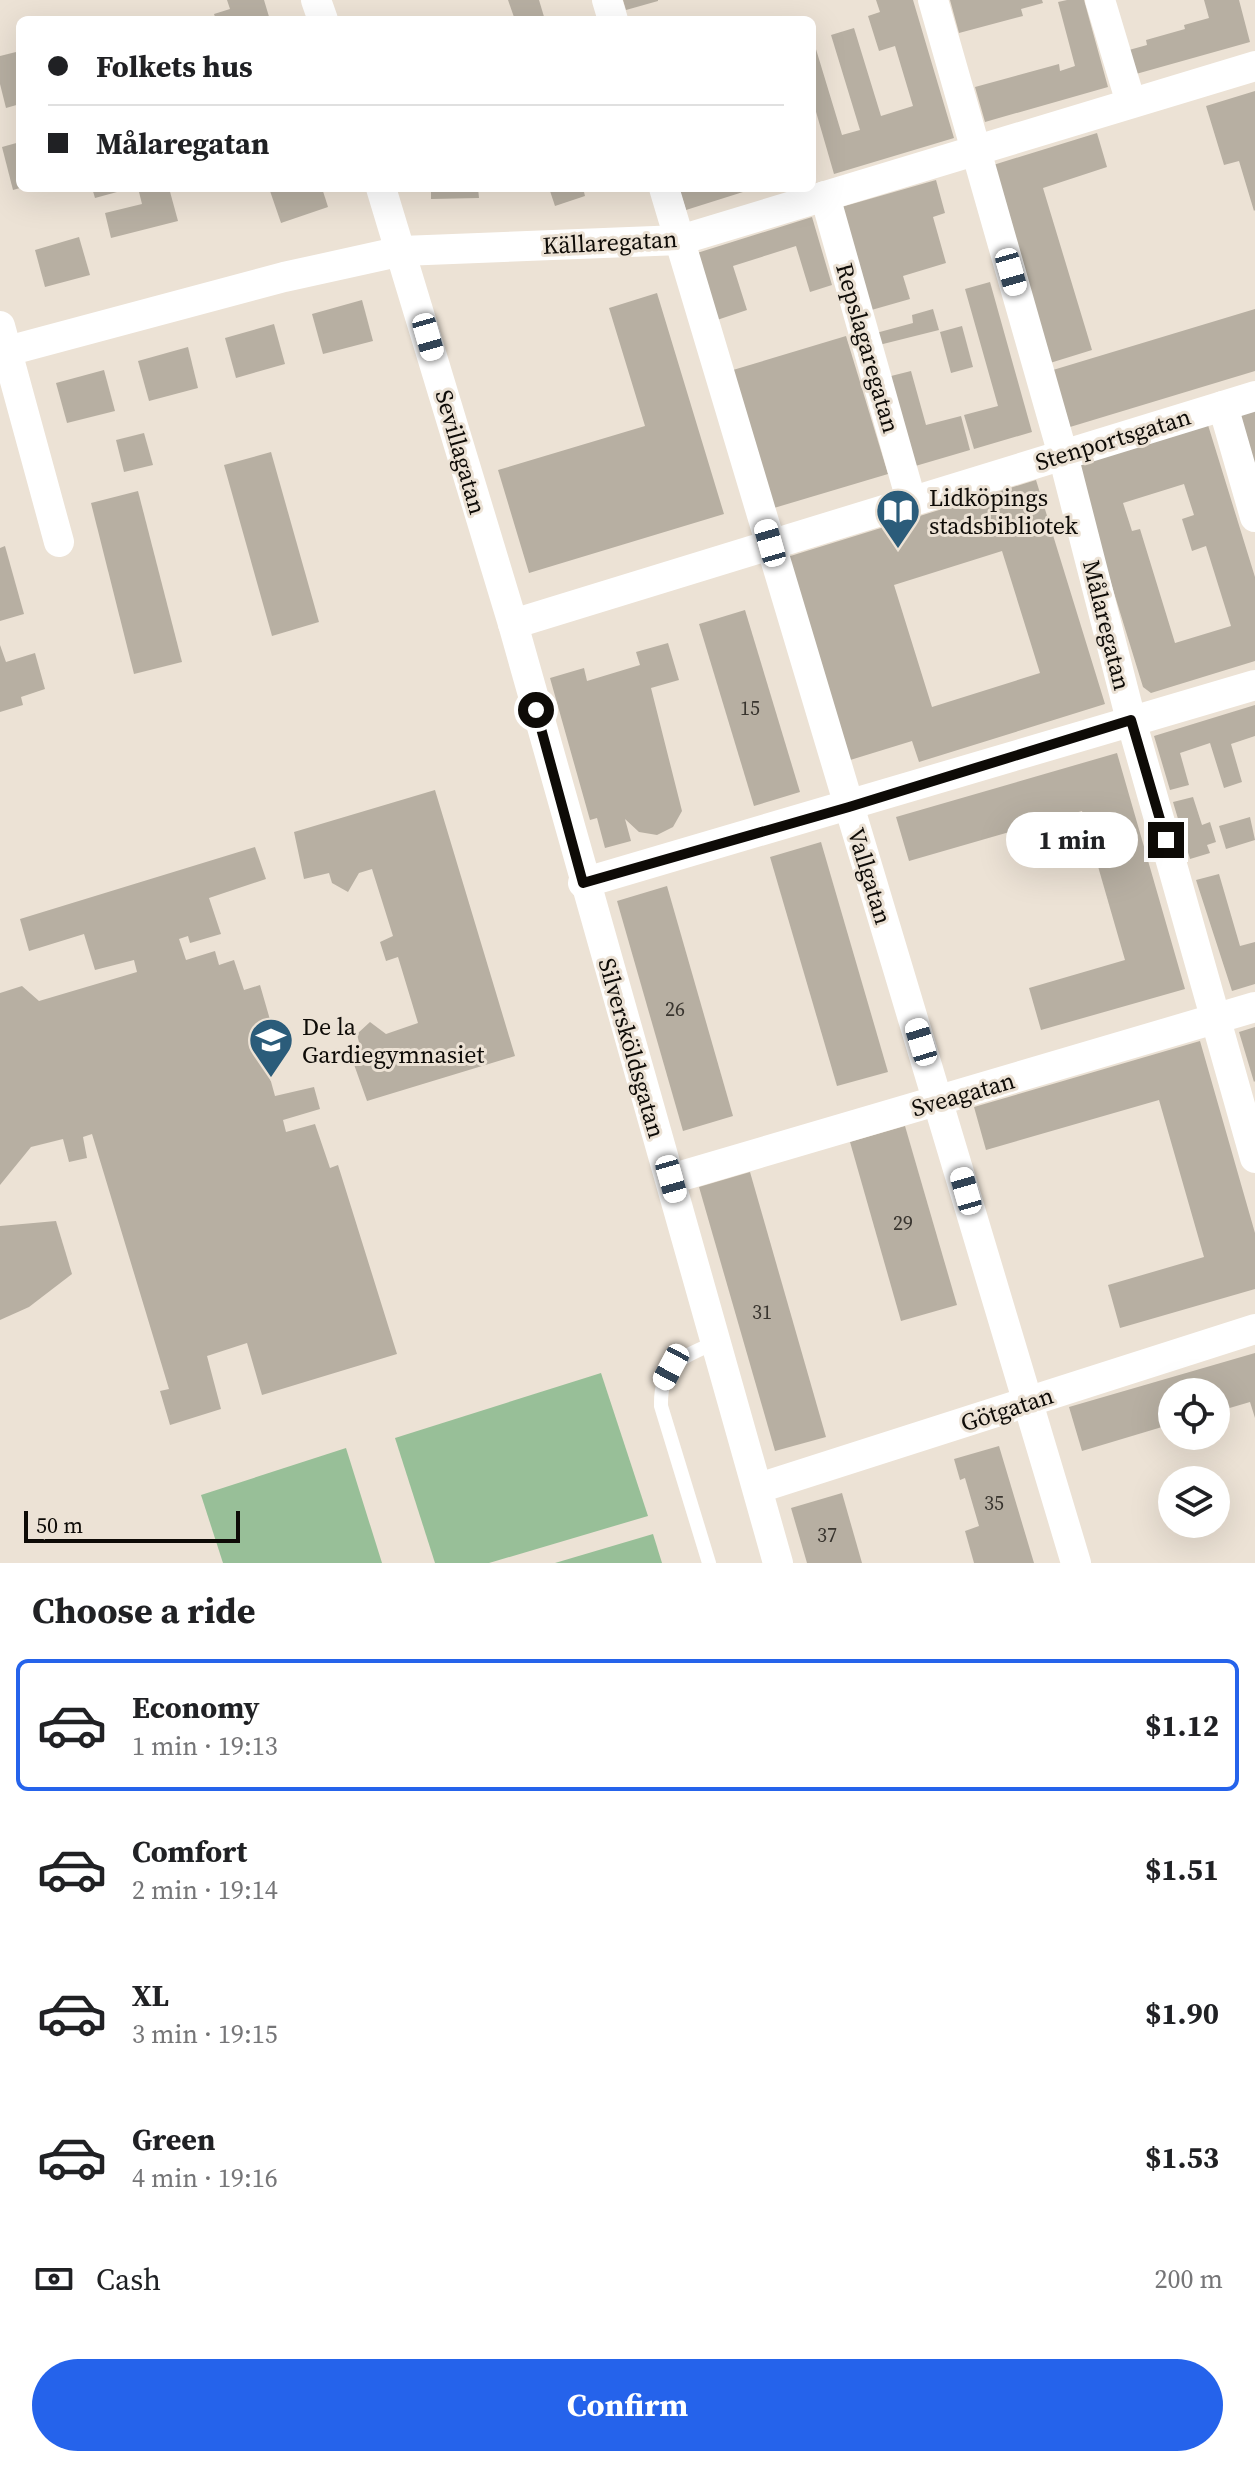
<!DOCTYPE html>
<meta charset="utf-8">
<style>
body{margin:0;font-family:"Source Serif 4",serif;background:#f6f6f6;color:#202124;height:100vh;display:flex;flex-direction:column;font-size:30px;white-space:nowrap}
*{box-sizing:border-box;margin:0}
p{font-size:26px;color:#757577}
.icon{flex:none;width:44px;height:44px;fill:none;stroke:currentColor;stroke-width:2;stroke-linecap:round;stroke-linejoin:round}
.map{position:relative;height:1563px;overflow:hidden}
.side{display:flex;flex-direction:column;background:#fff;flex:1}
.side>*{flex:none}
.hud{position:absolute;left:16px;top:16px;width:800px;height:176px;border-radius:12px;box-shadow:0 8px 32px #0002;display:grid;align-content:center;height:176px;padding:0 32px;background:#fff}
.tools{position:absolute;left:1158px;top:1378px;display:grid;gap:16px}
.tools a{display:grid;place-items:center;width:72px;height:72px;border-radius:50%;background:#fff;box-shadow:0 8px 32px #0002;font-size:40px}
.scale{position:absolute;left:24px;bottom:20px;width:216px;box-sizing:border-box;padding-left:8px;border:4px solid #0e0b07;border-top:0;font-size:22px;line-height:28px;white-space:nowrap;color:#0e0b07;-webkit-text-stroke:6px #ece2d5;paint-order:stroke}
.end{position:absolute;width:36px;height:36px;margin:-18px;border:10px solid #0e0b07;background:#fff;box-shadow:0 0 0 4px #fff}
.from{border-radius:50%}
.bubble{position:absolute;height:56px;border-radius:28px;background:#fff;box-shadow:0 8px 32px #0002;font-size:26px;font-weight:700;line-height:56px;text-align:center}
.car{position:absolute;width:24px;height:48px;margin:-24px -12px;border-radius:10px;box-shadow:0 0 6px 2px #0007;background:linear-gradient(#fff 24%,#345 0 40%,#fff 0 76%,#345 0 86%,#fff 0)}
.hud b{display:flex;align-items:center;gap:28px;height:76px;font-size:30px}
.hud b+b{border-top:2px solid #e0e0e0}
.hud i{width:20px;height:20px;background:#202124}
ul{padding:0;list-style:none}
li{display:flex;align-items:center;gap:24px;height:132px;margin:0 16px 12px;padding:0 16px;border:4px solid transparent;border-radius:12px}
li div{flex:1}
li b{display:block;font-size:30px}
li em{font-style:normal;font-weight:700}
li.active{border-color:#2563eb}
li>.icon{width:72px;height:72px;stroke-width:1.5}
h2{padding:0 32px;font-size:36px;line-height:96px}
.pay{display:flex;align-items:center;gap:20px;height:88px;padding:0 32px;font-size:30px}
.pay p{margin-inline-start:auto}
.cta{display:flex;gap:16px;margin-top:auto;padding:16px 32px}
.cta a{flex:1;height:92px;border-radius:48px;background:#2563eb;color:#fff;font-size:32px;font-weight:700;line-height:92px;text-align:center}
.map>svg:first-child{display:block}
</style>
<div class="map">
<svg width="1255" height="1563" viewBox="0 0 1255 1563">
<rect width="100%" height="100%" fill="#ece2d5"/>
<g fill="#98bf98">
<polygon points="601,1373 648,1516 489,1563 435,1563 395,1438"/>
<polygon points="346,1448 382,1563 223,1563 201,1495"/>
<polygon points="653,1534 662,1563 555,1563"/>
</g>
<g fill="#b7afa2" fill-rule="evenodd">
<polygon points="227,0 264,0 270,20 216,20 214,14 230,9"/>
<polygon points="508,0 539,0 545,20 515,20"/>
<polygon points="623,0 658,0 658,1 626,10"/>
<polygon points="876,0 913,0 954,138 834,174 812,98 812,36 842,135 860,130 831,35 854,28 881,116 913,106 895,46 879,51 868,16 880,12"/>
<polygon points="950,0 1042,0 1043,3 1021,9 1023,16 959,33"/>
<polygon points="1067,0 1084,0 1108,87 985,122 975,87 1059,64 1060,71 1075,66 1058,2"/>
<polygon points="1204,0 1239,0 1250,42 1136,74 1129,50 1147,45 1146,40 1185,29 1184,25 1209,18"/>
<polygon points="20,51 20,104 6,108 0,84 0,56"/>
<polygon points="1255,91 1255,210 1254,211 1239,161 1224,165 1206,106"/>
<polygon points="1097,133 1107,167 1043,188 1092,350 1050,363 990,166"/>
<polygon points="20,142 20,188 13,190 2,147"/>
<polygon points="936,180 945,213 933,217 946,263 903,276 910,299 868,311 838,208"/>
<polygon points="92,188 128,188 128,189 95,198"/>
<polygon points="138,188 169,188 178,221 111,238 105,213 142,204"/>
<polygon points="269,188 322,188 328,207 281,223"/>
<polygon points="431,188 478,188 479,198 431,199"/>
<polygon points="549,188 583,188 585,196 555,206"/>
<polygon points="679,188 742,188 743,192 686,210"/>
<polygon points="812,217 832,285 810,292 796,246 733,266 747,310 717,320 697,253"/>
<polygon points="79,237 90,275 45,287 35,250"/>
<polygon points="990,282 1032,432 974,449 964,415 998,406 965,289"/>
<polygon points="657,293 724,514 529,573 498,470 645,426 609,308"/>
<polygon points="362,300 373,341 323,354 312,314"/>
<polygon points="933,309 939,330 879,345 876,333 913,323 912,315"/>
<polygon points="1255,309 1255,371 1070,427 1053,370"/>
<polygon points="274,324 285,364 236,378 225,338"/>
<polygon points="962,326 973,367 951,373 940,332"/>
<polygon points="846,336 888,474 774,508 733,370"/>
<polygon points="188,347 198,388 149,401 138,361"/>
<polygon points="104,370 115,411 67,423 56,383"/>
<polygon points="911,371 926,425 961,416 970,450 912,467 887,377"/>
<polygon points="1255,410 1255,480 1235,416"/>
<path d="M1208,425l47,152v84l-104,32 -8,-6 -68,-221zM1184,484l10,31 -12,4 10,32 14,-5 25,80 -56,17 -35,-114 -8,2 -9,-28z"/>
<polygon points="144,433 153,465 124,472 116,440"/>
<polygon points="271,452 319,622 272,636 224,465"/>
<path d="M1036,480l69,224 -186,58 -7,-21 -65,20 -63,-203zM1002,551l38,122 -108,34 -38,-122z"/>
<polygon points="138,491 182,662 134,674 91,503"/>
<polygon points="5,546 24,614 0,621 0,548"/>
<polygon points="745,610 800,792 754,806 699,624"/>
<polygon points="668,643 679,680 651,688 682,811 673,827 657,835 639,832 625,819 631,841 605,848 597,818 590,820 550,678 584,668 587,681 640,665 636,652"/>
<polygon points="0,645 6,662 35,653 45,689 21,697 23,705 0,712"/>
<polygon points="1255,705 1255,736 1231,744 1242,782 1224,788 1210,743 1180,753 1189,785 1170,790 1154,736"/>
<polygon points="1117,753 1185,989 1041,1030 1029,988 1125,960 1082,811 909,861 896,817"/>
<polygon points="435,790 515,1056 367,1101 351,1056 362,1055 357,1034 370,1022 386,1034 418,1023 398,957 386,961 380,942 393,936 372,869 359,873 348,892 332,883 329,873 304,879 294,832"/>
<polygon points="1193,797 1202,825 1210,822 1216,842 1207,845 1210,853 1190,859 1173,802"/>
<polygon points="1250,817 1255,840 1226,849 1219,826"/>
<polygon points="821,842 888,1072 837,1086 770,857"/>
<polygon points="255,847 266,879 209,898 221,934 190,943 188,936 179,939 186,960 215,951 219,965 234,960 244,990 260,985 275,1037 260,1042 275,1096 314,1087 320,1109 283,1120 286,1132 315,1124 330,1168 338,1165 397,1354 262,1395 247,1343 207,1356 221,1409 170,1425 160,1391 169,1389 92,1134 83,1137 87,1158 69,1162 63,1139 31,1147 0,1185 0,993 22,986 39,1001 137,972 134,960 95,970 84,934 29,951 20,919"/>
<polygon points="1219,874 1240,946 1255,942 1255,984 1232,991 1196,880"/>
<polygon points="667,886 733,1116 683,1131 617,901"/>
<polygon points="1255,1027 1255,1081 1254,1082 1239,1032"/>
<polygon points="1200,1041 1255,1233 1255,1289 1120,1328 1108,1285 1204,1257 1159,1100 986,1150 974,1107"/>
<polygon points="905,1126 957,1305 901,1321 850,1142"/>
<polygon points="750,1172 826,1437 775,1451 699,1187"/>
<polygon points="56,1221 72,1274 29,1307 0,1320 0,1226"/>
<polygon points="1255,1353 1255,1418 1250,1402 1216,1412 1216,1392 1172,1392 1172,1424 1082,1451 1069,1407"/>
<polygon points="999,1446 1034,1563 974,1563 965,1531 979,1526 965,1478 960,1480 954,1459"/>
<polygon points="842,1493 862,1563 807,1563 791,1508"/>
</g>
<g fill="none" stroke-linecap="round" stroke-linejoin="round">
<path stroke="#fff" stroke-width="14" d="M709,1563l-48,-157c-1,-43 21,-48 55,-64"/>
<g stroke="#fff" stroke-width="30">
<polyline points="316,0 323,20"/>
<polyline points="607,0 613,20"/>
<polyline points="933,0 1063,455 1131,720 1255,1158"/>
<polyline points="1100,0 1131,103"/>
<polyline points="381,188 513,624 778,1563"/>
<polyline points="664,188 1076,1563"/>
<polyline points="825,196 911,500"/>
<polyline points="0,326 59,542"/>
<polyline points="0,353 284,277 402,251 680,240 1255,66"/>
<polyline points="1223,406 1255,517"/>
<polyline points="513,624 1255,396"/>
<polyline points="583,883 1255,685"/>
<polyline points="671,1179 1255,1007"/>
<polyline points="759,1488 1255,1329"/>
</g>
</g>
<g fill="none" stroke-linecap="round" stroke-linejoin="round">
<polyline stroke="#0e0b07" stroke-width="10" points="536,710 583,883 849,807 1131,720 1166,840"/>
</g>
<defs>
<g id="library-pin" transform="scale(2.3)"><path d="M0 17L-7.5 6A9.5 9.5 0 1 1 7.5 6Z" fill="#2b5c7a" stroke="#ece2d5"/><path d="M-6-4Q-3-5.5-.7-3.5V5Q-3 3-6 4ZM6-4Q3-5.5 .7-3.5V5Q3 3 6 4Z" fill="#fff"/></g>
<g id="school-pin" transform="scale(2.3)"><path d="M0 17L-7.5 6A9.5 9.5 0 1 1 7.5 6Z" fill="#2b5c7a" stroke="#ece2d5"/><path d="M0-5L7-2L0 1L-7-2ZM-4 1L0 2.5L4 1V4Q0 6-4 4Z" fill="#fff"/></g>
</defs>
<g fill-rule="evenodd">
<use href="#library-pin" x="898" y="511"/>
<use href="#school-pin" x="271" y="1040"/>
</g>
<g text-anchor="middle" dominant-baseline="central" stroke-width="6" stroke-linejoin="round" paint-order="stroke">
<g font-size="20" fill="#38342e">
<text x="750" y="708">15</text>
<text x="675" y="1009">26</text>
<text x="903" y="1223">29</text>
<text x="762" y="1312">31</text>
<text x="994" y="1503">35</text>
<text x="827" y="1535">37</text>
</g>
<g font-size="24" fill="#0e0b07" stroke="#ece2d5">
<text transform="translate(610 242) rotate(-3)">Källaregatan</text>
<text transform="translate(868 348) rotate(74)">Repslagaregatan</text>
<text transform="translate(1113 439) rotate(-17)">Stenportsgatan</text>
<text transform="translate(461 452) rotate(74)">Sevillagatan</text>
<text transform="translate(1107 625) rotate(76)">Målaregatan</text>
<text transform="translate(870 876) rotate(73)">Vallgatan</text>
<text transform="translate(632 1048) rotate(74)">Silversköldsgatan</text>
<text transform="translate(963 1094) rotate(-16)">Sveagatan</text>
<text transform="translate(1007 1409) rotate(-18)">Götgatan</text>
</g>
<g font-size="24" fill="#0e0b07" stroke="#ece2d5" text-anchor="start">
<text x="929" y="497">Lidköpings<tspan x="929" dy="28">stadsbibliotek</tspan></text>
<text x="302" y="1026">De la<tspan x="302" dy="28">Gardiegymnasiet</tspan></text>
</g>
</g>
</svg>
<div class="tools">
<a><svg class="icon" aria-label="locate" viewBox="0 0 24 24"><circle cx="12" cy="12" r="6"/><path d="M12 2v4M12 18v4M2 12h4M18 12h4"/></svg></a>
<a><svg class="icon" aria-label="layers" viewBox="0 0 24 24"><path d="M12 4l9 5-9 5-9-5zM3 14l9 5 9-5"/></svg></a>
</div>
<div class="scale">50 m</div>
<i class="end from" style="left:536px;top:710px"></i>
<i class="end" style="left:1166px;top:840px"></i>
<div class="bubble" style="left:1006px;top:812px;width:132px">1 min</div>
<i class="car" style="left:1011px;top:272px;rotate:164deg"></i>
<i class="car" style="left:428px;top:337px;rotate:164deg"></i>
<i class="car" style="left:770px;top:543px;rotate:344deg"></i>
<i class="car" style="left:921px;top:1042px;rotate:343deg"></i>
<i class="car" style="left:671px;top:1179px;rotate:164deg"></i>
<i class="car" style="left:966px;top:1191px;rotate:344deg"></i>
<i class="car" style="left:671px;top:1367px;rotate:208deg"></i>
<div class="hud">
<b><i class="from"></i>Folkets hus</b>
<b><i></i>Målaregatan</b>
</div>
</div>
<section class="side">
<h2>Choose a ride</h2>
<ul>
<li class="active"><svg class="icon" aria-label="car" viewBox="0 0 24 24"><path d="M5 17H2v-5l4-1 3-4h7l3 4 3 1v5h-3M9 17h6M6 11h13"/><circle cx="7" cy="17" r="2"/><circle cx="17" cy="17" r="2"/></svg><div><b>Economy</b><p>1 min · 19:13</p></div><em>$1.12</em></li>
<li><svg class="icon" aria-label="car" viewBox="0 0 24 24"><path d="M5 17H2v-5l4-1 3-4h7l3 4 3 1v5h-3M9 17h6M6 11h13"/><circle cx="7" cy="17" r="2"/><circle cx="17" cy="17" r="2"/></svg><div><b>Comfort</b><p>2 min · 19:14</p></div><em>$1.51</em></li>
<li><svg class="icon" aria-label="car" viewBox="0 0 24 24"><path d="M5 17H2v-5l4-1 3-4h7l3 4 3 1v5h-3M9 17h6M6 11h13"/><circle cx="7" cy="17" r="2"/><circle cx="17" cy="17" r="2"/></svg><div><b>XL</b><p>3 min · 19:15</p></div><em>$1.90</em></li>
<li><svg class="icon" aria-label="car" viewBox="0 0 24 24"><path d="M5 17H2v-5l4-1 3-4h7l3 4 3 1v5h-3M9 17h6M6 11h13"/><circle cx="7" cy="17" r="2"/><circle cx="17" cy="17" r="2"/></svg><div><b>Green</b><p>4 min · 19:16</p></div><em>$1.53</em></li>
</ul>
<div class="pay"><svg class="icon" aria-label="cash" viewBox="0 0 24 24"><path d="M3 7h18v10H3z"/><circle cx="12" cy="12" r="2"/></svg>Cash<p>200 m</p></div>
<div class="cta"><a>Confirm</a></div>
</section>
